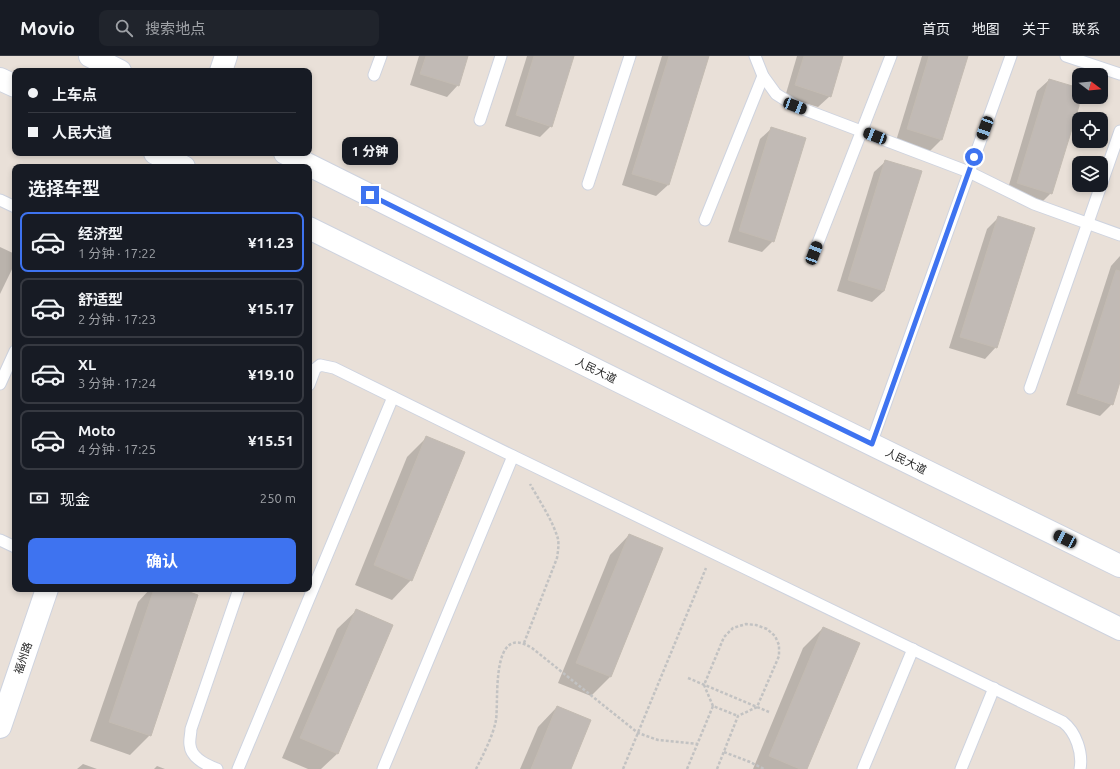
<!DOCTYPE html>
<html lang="zh">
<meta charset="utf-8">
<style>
body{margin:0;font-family:Ubuntu,"Noto Sans SC",sans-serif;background:#20242c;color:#f1f3f6;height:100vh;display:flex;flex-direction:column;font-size:15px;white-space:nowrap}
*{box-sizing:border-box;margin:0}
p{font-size:13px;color:#9ea1a6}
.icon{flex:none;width:22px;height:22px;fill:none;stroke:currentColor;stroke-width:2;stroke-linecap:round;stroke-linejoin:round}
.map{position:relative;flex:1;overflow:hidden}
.panel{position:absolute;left:12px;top:108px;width:300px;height:428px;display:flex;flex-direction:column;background:#171b24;border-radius:8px;box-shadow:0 2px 6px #0003}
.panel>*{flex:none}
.hud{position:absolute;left:12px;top:12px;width:300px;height:88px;border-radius:8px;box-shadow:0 2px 6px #0003;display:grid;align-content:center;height:88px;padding:0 16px;background:#171b24}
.needle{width:26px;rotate:106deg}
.tools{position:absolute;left:1072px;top:12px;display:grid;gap:8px}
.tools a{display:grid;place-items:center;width:36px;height:36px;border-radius:8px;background:#171b24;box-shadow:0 2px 6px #0003;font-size:20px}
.end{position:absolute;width:18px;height:18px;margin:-9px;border:5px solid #3e73f0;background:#fff;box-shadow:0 0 0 2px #fff}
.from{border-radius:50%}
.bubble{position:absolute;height:28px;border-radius:8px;background:#171b24;box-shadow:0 2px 6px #0003;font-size:13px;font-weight:700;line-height:28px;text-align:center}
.car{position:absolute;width:12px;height:24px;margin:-12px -6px;border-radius:5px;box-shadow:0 0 3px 1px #0007;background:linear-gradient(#222 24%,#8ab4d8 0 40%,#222 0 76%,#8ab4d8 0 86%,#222 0)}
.hud b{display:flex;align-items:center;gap:14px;height:38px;font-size:15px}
.hud b+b{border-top:1px solid #363941}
.hud i{width:10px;height:10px;background:#f1f3f6}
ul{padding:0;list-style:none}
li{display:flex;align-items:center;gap:12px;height:60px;margin:0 8px 6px;padding:0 8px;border:2px solid #363941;border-radius:8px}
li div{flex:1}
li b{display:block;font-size:15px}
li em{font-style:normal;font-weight:700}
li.selected{border-color:#3e73f0}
li>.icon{width:36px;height:36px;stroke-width:1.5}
h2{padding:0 16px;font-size:18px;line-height:48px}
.pay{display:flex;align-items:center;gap:10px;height:44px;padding:0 16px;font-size:15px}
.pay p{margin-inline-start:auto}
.action{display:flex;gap:8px;margin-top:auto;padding:8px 16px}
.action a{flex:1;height:46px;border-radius:8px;background:#3e73f0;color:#fff;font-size:16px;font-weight:700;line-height:46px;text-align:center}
header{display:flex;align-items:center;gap:24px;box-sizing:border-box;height:56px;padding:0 20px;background:#171b24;border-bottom:1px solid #363941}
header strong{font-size:19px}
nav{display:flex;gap:22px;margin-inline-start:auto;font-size:14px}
.search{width:280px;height:36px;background:#20242c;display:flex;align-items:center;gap:10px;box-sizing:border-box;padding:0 14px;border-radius:8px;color:#9ea1a6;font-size:15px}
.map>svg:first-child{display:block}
</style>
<header>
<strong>Movio</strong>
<div class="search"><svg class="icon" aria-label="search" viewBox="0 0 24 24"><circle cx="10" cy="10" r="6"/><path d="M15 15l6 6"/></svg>搜索地点</div>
<nav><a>首页</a><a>地图</a><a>关于</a><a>联系</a></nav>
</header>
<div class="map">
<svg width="1120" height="713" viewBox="0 0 1120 713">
<rect width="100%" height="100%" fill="#e9e0d8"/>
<g fill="#0003">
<polygon points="419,0 467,0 458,29 447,41 410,29"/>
<polygon points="527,0 573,0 551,70 540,81 505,70"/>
<polygon points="662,0 708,0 668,129 656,140 622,129"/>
<polygon points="797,0 842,0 830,40 818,51 785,41"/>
<polygon points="922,0 967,0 941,84 930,95 896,85"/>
<polygon points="1049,24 1079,33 1079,41 1081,41 1051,137 1039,149 1006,139 1037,35"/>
<polygon points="772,72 773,185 762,196 728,186 760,83"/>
<polygon points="886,105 921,116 884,235 872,246 837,235 874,116"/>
<polygon points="998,162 996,291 985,303 949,292 987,173"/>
<polygon points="0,191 15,198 15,207 0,238"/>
<polygon points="1120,200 1120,323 1112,348 1100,360 1066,349 1111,210"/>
<polygon points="427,381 411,524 392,544 355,529 407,401"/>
<polygon points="629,479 662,493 610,621 591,640 558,627 610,499"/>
<polygon points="150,533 178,533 150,679 130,699 90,685 138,546"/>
<polygon points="357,554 392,569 337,698 321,713 308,713 282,702 337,573"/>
<polygon points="823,572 805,713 753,713 803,592"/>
<polygon points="557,651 570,713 520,713 538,671"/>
<polygon points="83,708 97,713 77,713"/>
<polygon points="157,710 165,713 154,713"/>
</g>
<g fill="#c1bab5" stroke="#c3bbb2">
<polygon points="426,0 468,0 459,30 420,18"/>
<polygon points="534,0 574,0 552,71 516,59"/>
<polygon points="669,0 709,0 669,129 632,118"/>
<polygon points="804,0 843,0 831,41 795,29"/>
<polygon points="929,0 968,0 942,84 907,73"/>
<polygon points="1049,23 1079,32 1079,50 1052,138 1017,127"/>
<polygon points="771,71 806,82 774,186 739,175"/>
<polygon points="885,104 922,115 884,235 848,224"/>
<polygon points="998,160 1035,172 997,292 960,281"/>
<polygon points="1116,214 1120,215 1120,326 1113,349 1077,337"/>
<polygon points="426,380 465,396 412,525 374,509"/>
<polygon points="629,478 663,492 611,621 576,607"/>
<polygon points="154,533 181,533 198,539 151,680 109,666"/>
<polygon points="356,553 393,569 338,698 300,682"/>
<polygon points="823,571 860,587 807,713 800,713 769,700"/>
<polygon points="557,650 591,664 571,713 531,713"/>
</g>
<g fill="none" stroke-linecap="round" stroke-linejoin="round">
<g stroke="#ced3df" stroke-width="13">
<g id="lane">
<polyline points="755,0 763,20 776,38 795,50 969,116 1034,148 1120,179"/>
<polyline points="1066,0 1120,18"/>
<polyline points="374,19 381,0"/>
<polyline points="480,64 501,0"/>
<polyline points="588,128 630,0"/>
<polyline points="0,144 15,151"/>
<polyline points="705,164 763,20"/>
<polyline points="814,197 891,0"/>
<polyline points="0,328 15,295"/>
<path d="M309,329l6,-16 5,-4 14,3 179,88 550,266c13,10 20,31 17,47"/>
<polyline points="1030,332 1120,75"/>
<polyline points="871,388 1011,0"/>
<polyline points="0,484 15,491"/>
<path d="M217,713c-11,-4 -26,-11 -27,-24 -1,-5 1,-11 1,-16l48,-140"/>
<polyline points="238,713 393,341"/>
<polyline points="383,713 513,400"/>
<polyline points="863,713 913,593"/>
<polyline points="961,713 994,632"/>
</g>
</g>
<g stroke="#ced3df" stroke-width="24">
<g id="secondary">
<polyline points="90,0 120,15"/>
<polyline points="221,15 226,0"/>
<polyline points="0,23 15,30"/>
<polyline points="155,97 184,111"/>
<polyline points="285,97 722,315 1120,510"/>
<polyline points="309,172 1120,573"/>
<polyline points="0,671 47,533"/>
</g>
</g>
<g stroke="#c2c2c2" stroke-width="2.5" stroke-dasharray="3 2" stroke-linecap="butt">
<path d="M524,587l33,-85c1,-7 2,-13 1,-19 -5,-18 -19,-39 -28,-55"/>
<polyline points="688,622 769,656"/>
<polyline points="713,650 704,629 724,581 733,572 746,568 756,569 767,573 775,580 779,589 779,600 757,651 738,660 717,713"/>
<polyline points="724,696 750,706 764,713"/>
<path d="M476,713c7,-14 17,-33 20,-49 3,-19 -6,-99 36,-72l106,85 20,7 40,4"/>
<polyline points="623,713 706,512"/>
<polyline points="687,713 713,650 738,660"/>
</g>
<use href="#lane" stroke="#fff" stroke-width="11"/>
<use href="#secondary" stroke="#fff" stroke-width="22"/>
</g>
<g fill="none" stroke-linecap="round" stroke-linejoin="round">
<polyline stroke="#3e73f0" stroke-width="5" points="370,139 722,315 872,388 974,101"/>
</g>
<g text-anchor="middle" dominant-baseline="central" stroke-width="4" stroke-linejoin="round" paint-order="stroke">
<g font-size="11" fill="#262626" stroke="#fff">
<text transform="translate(596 314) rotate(26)">人民大道</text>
<text transform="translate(906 405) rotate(26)">人民大道</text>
<text transform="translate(23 602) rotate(-71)">福州路</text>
</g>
</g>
</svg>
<div class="tools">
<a><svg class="needle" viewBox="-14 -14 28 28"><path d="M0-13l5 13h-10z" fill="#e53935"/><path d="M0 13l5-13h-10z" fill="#9ea1a6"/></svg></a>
<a><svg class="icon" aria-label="locate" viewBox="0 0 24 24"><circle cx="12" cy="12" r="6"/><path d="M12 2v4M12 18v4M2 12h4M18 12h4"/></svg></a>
<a><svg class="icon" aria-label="layers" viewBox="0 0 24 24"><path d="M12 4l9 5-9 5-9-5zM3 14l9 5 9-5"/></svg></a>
</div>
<i class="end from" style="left:974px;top:101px"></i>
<i class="end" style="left:370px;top:139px"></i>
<div class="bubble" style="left:342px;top:81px;width:56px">1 分钟</div>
<i class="car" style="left:795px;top:50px;rotate:111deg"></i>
<i class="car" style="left:985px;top:72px;rotate:200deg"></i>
<i class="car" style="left:875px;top:80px;rotate:291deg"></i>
<i class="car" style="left:814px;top:197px;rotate:21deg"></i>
<i class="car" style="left:1065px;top:483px;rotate:296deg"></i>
<div class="hud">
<b><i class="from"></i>上车点</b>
<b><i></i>人民大道</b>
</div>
<section class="panel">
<h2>选择车型</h2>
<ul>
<li class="selected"><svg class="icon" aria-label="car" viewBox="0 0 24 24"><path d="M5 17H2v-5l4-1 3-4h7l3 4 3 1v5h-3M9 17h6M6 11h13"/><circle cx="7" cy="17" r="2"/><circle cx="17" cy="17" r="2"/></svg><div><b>经济型</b><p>1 分钟 · 17:22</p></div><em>¥11.23</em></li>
<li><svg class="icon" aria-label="car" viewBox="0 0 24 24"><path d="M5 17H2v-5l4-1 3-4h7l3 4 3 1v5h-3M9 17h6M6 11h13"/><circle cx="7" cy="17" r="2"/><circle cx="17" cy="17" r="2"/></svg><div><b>舒适型</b><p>2 分钟 · 17:23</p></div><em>¥15.17</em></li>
<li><svg class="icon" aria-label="car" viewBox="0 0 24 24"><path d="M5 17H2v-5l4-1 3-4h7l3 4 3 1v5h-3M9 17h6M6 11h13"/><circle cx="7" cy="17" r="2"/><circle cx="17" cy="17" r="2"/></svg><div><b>XL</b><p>3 分钟 · 17:24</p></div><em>¥19.10</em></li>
<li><svg class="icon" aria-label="car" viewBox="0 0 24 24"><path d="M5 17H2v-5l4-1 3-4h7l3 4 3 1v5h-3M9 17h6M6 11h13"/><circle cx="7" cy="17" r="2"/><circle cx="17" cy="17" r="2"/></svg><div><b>Moto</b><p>4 分钟 · 17:25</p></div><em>¥15.51</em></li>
</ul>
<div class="pay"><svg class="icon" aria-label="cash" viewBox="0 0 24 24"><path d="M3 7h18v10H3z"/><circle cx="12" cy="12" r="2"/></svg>现金<p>250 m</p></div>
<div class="action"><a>确认</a></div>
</section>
</div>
